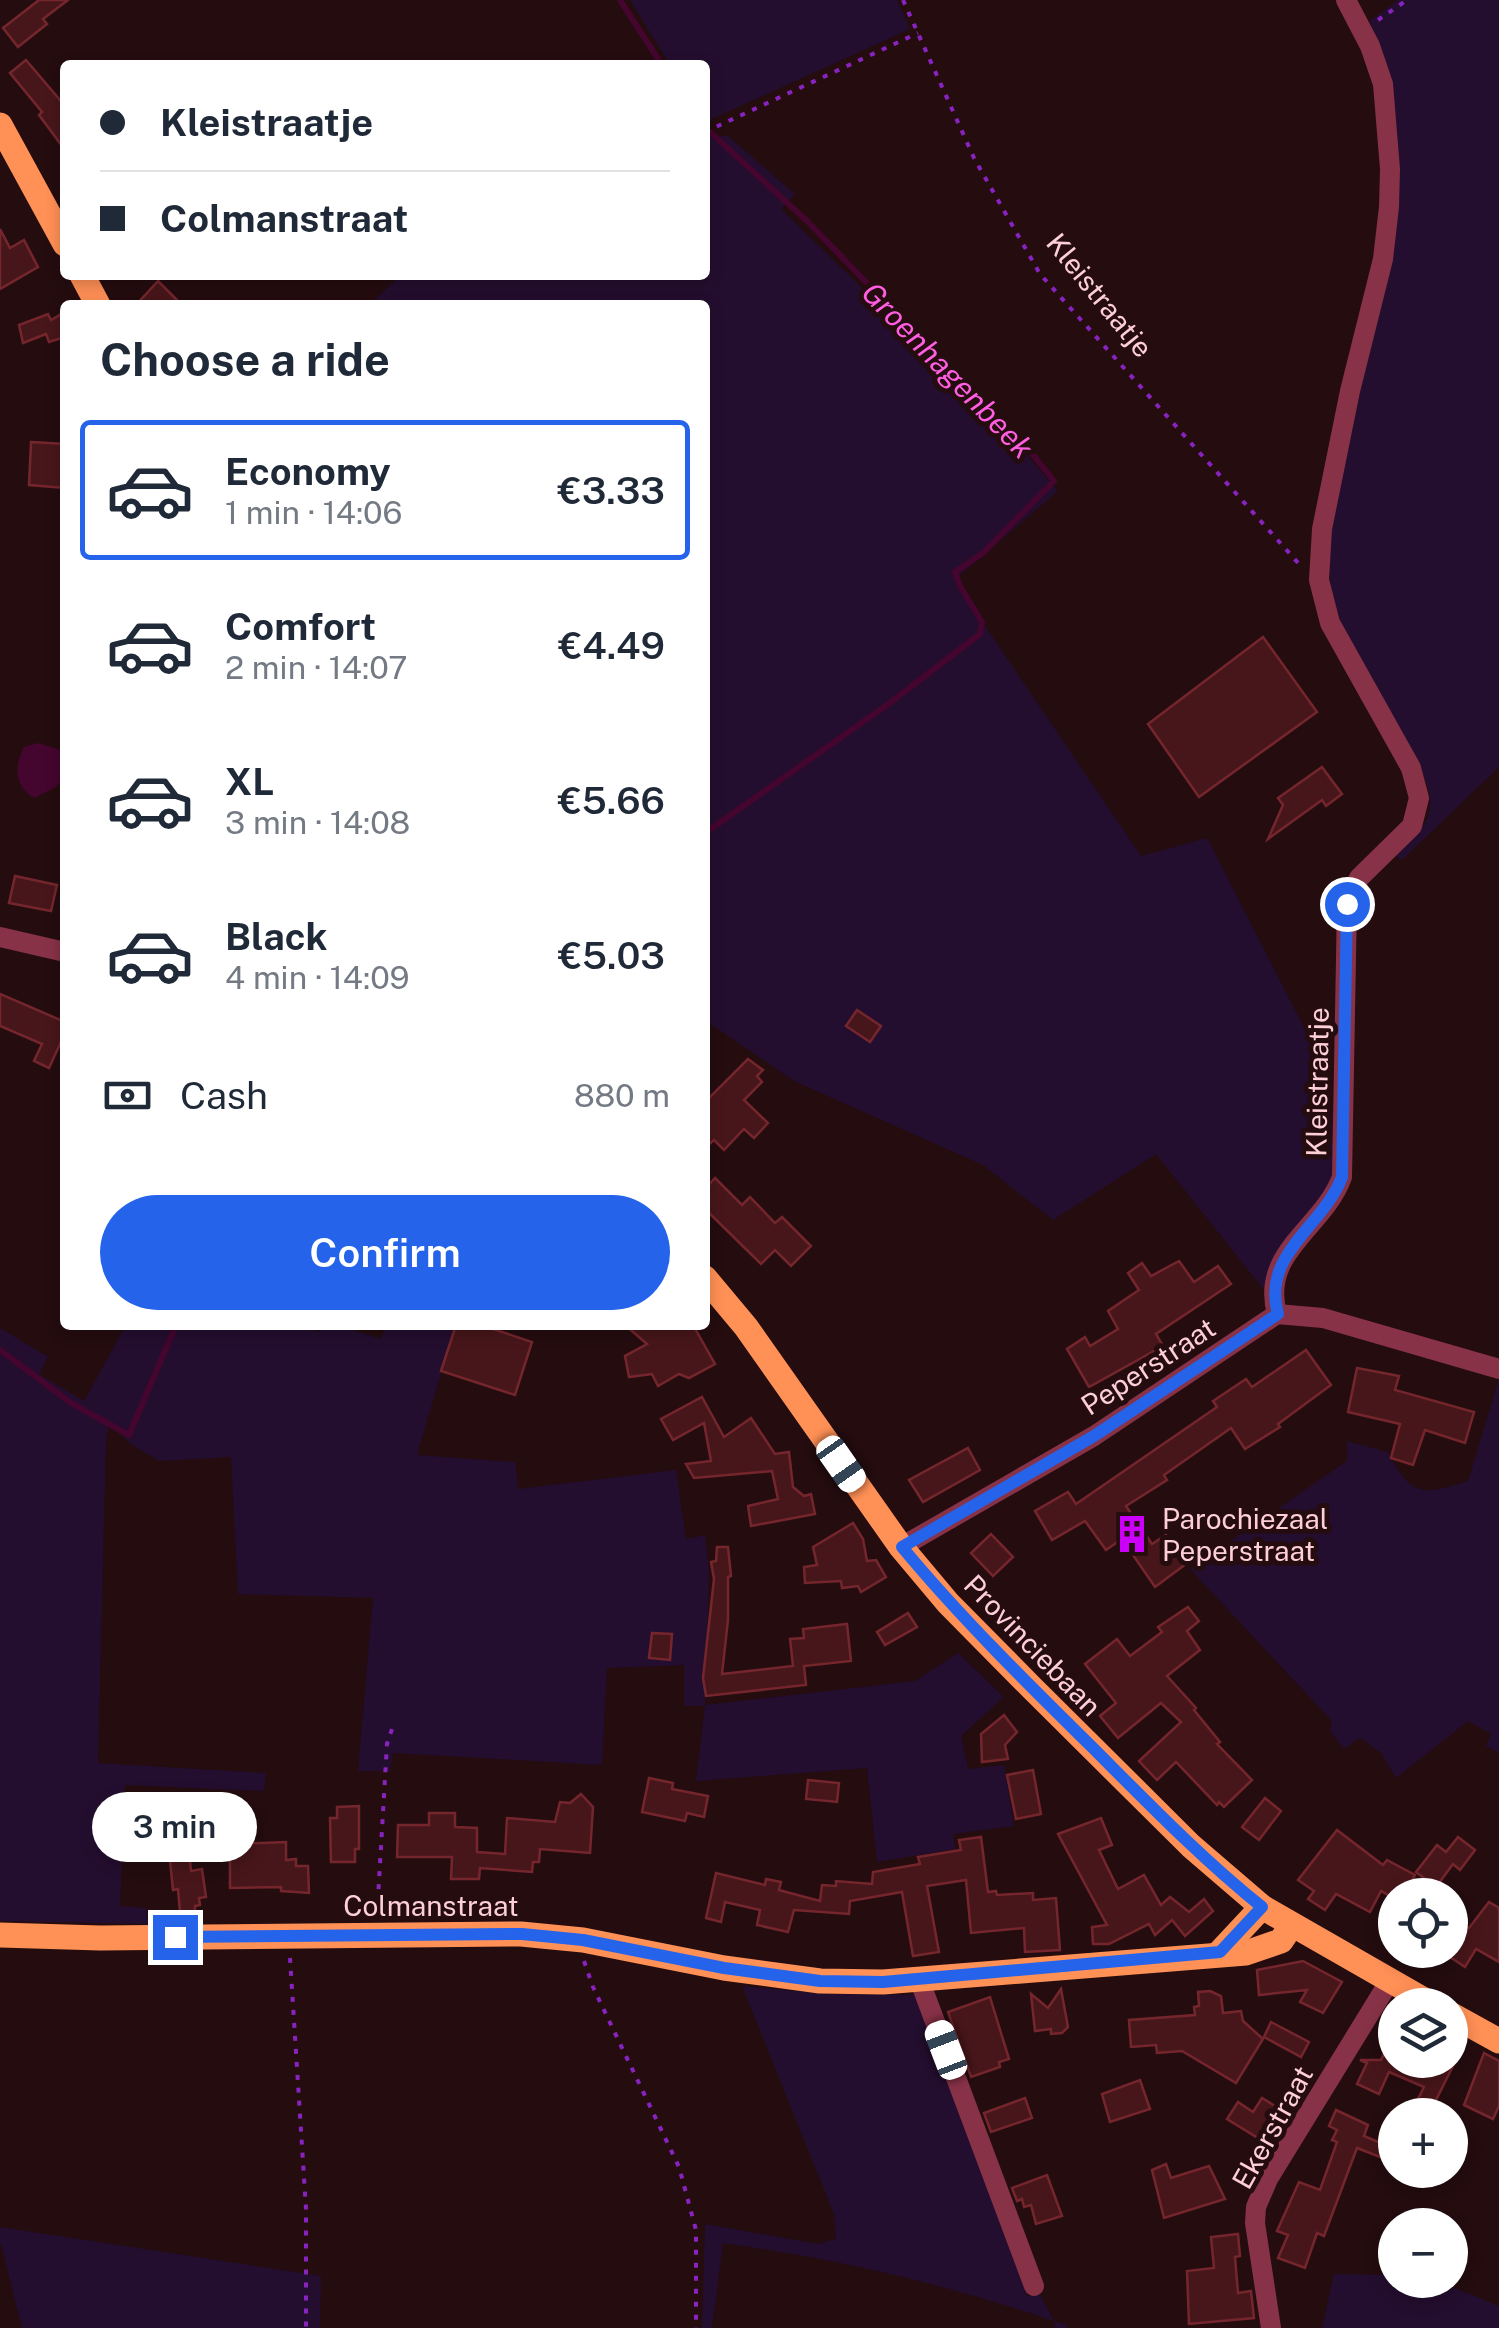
<!DOCTYPE html>
<meta charset="utf-8">
<style>
body{margin:0;font-family:"Public Sans",sans-serif;background:#f6f6f7;color:#1f2937;height:100vh;display:flex;flex-direction:column;font-size:38px;white-space:nowrap}
*{box-sizing:border-box;margin:0}
p{font-size:32px;color:#747a83}
.icon{flex:none;width:55px;height:55px;fill:none;stroke:currentColor;stroke-width:2;stroke-linecap:round;stroke-linejoin:round}
.map{position:relative;flex:1;overflow:hidden}
.panel{position:absolute;left:60px;top:300px;width:650px;height:1030px;display:flex;flex-direction:column;background:#fff;border-radius:10px;box-shadow:0 5px 15px #0003}
.panel>*{flex:none}
.top-card{position:absolute;left:60px;top:60px;width:650px;height:220px;border-radius:10px;box-shadow:0 5px 15px #0003;display:grid;align-content:center;height:220px;padding:0 40px;background:#fff}
.controls{position:absolute;left:1378px;top:1878px;display:grid;gap:20px}
.controls a{display:grid;place-items:center;width:90px;height:90px;border-radius:50%;background:#fff;box-shadow:0 5px 15px #0003;font-size:50px}
.end{position:absolute;width:45px;height:45px;margin:-22px;border:12px solid #2563eb;background:#fff;box-shadow:0 0 0 5px #fff}
.from{border-radius:50%}
.bubble{position:absolute;height:70px;border-radius:35px;background:#fff;box-shadow:0 5px 15px #0003;font-size:32px;font-weight:600;line-height:70px;text-align:center}
.car{position:absolute;width:30px;height:60px;margin:-30px -15px;border-radius:12px;box-shadow:0 0 8px 2px #0007;background:linear-gradient(#fff 24%,#345 0 40%,#fff 0 76%,#345 0 86%,#fff 0)}
.top-card b{display:flex;align-items:center;gap:35px;height:95px;font-size:38px}
.top-card b+b{border-top:2px solid #e0e1e3}
.top-card i{width:25px;height:25px;background:#1f2937}
ul{padding:0;list-style:none}
li{display:flex;align-items:center;gap:30px;height:140px;margin:0 20px 15px;padding:0 20px;border:5px solid transparent;border-radius:10px}
li div{flex:1}
li b{display:block;font-size:38px}
li em{font-style:normal;font-weight:600}
li.active{border-color:#2563eb}
li>.icon{width:90px;height:90px;stroke-width:1.5}
h2{padding:0 40px;font-size:45px;line-height:120px}
.pay{display:flex;align-items:center;gap:25px;height:110px;padding:0 40px;font-size:38px}
.pay p{margin-inline-start:auto}
.button{display:flex;gap:20px;margin-top:auto;padding:20px 40px}
.button a{flex:1;height:115px;border-radius:60px;background:#2563eb;color:#fff;font-size:40px;font-weight:600;line-height:115px;text-align:center}
.map>svg:first-child{display:block}
</style>
<div class="map">
<svg width="1499" height="2328" viewBox="0 0 1499 2328">
<rect width="100%" height="100%" fill="#240c0f"/>
<g fill="#240e2f">
<polygon points="630,0 897,0 910,29 705,122 705,65 670,65"/>
<path d="M1398,0h101v767l-97,93 -7,-5c17,-14 38,-32 35,-57 -5,-40 -65,-115 -84,-156 -18,-36 -18,-75 -16,-113l67,-306 -29,-201z"/>
<polygon points="706,136 728,136 795,194 781,209 992,414 1058,491 954,580 1141,856 1207,838 1331,1080 1335,1166 1325,1199 1264,1290 1156,1154 1053,1220 983,1165 794,1081 705,1020 705,305 369,305 401,275 705,275"/>
<polygon points="126,1325 304,1325 319,1332 323,1325 337,1325 381,1339 386,1325 455,1325 417,1455 515,1462 518,1489 676,1470 686,1539 705,1535 709,1571 705,1705 915,1681 958,1653 1004,1697 961,1736 968,1769 1004,1765 1014,1826 953,1834 955,1849 877,1862 867,1768 696,1781 705,1706 684,1706 684,1665 607,1668 602,1765 393,1753 390,1771 358,1771 373,1598 238,1594 231,1457 159,1461 132,1445 109,1424 106,1439 98,1763 266,1773 264,1791 125,1785 120,1906 146,1908 148,1924 0,1921 0,1328 48,1357 39,1374 84,1401"/>
<path d="M1499,1379v374l-13,-7 5,-12 -23,-13 -72,57 -15,-25 -21,-15 -16,11 -14,-18 2,-10 -142,-152 157,-108v-20l41,11c23,45 34,44 80,29z"/>
<path d="M742,1986l82,8 102,1 101,301 12,-3 15,28 13,4v3h-12l-1,-7c-109,-37 -217,-62 -331,-78l-11,85h-10l3,-104 113,20 18,-5 -2,-25z"/>
<polygon points="0,2227 321,2276 320,2328 22,2328 0,2241"/>
<polygon points="1334,2274 1389,2275 1395,2276 1395,2280 1455,2288 1499,2306 1499,2328 1322,2328"/>
</g>
<path fill="#44052e" d="M38,743l27,8v27l-11,10 -20,10c-20,-12 -20,-32 -10,-51z"/>
<g fill="none" stroke-linecap="round" stroke-linejoin="round">
<g stroke="#44052e" stroke-width="6">
<polyline points="620,0 662,65"/>
<polyline points="705,833 887,705 980,634 982,622 960,586 955,572 983,553 1054,481 1034,456 807,221 710,132"/>
<polyline points="0,1350 71,1403 129,1435 176,1325"/>
</g>
</g>
<g fill="#47161a" stroke="#75262d" stroke-width="2.5">
<polygon points="39,0 68,0 43,19 47,24 18,47 3,28"/>
<polygon points="26,60 65,106 65,150 39,115 42,112 10,73"/>
<polygon points="0,229 10,248 24,240 38,267 0,289"/>
<polygon points="158,281 182,305 136,305"/>
<polygon points="65,312 65,337 49,342 46,334 23,343 19,325 48,314 51,320"/>
<polygon points="31,442 65,444 65,488 29,485"/>
<polygon points="1263,637 1317,712 1199,797 1148,724"/>
<polygon points="1322,767 1342,794 1326,806 1322,800 1268,839 1283,805 1278,798"/>
<polygon points="15,876 57,885 51,911 9,903"/>
<polygon points="0,994 65,1022 65,1033 49,1068 34,1061 42,1044 0,1026"/>
<polygon points="857,1010 881,1026 870,1042 846,1026"/>
<polygon points="748,1059 763,1070 757,1076 762,1082 744,1100 768,1123 754,1138 744,1129 724,1150 714,1140 705,1148 705,1102"/>
<polygon points="715,1178 742,1205 750,1197 775,1223 782,1217 811,1246 791,1266 775,1250 761,1264 705,1209 705,1189"/>
<polygon points="1179,1261 1194,1282 1218,1266 1231,1284 1156,1334 1163,1346 1089,1387 1067,1349 1085,1337 1090,1346 1118,1329 1108,1311 1139,1290 1128,1273 1142,1263 1151,1276"/>
<polygon points="456,1325 481,1325 532,1342 515,1395 441,1371"/>
<polygon points="625,1325 693,1325 715,1364 689,1378 679,1374 658,1386 652,1374 629,1377 625,1356 647,1344"/>
<polygon points="1306,1350 1331,1385 1278,1424 1280,1427 1245,1449 1231,1428 1164,1475 1167,1480 1126,1506 1152,1544 1166,1535 1186,1564 1155,1587 1122,1539 1106,1550 1085,1521 1052,1540 1035,1511 1068,1492 1076,1504 1217,1407 1213,1401 1246,1379 1252,1387"/>
<polygon points="1357,1368 1399,1376 1395,1390 1474,1412 1465,1443 1425,1430 1413,1465 1391,1458 1400,1424 1348,1412"/>
<polygon points="702,1397 724,1437 751,1418 775,1454 789,1452 793,1487 804,1496 811,1494 815,1514 751,1526 748,1506 778,1499 772,1471 694,1478 686,1464 711,1461 704,1423 673,1440 661,1419"/>
<polygon points="968,1448 980,1470 923,1502 909,1480"/>
<polygon points="853,1523 863,1539 867,1561 876,1560 886,1577 861,1592 858,1586 842,1588 841,1581 805,1583 804,1567 817,1565 813,1547"/>
<polygon points="991,1534 1013,1557 993,1576 971,1553"/>
<polygon points="717,1547 728,1547 731,1576 728,1577 728,1620 722,1674 793,1666 790,1639 804,1638 803,1629 847,1624 851,1661 804,1666 806,1685 706,1696 703,1678 714,1579 711,1562 716,1561"/>
<polygon points="1188,1607 1199,1621 1187,1631 1200,1650 1167,1676 1196,1708 1194,1710 1220,1742 1217,1744 1252,1780 1224,1807 1219,1802 1217,1805 1176,1762 1157,1780 1139,1761 1181,1722 1161,1703 1118,1738 1100,1716 1116,1703 1085,1664 1117,1639 1130,1656 1162,1632 1158,1627"/>
<polygon points="908,1613 917,1627 885,1645 877,1632"/>
<polygon points="652,1633 672,1634 670,1660 649,1658"/>
<polygon points="1004,1715 1017,1732 1005,1745 1008,1759 982,1762 981,1734"/>
<polygon points="1033,1770 1041,1814 1016,1819 1007,1775"/>
<polygon points="649,1778 673,1783 672,1789 708,1796 704,1817 687,1813 685,1821 642,1812"/>
<polygon points="808,1780 839,1783 837,1802 806,1799"/>
<polygon points="581,1794 593,1807 590,1853 540,1849 539,1862 533,1862 532,1872 480,1868 479,1879 451,1879 452,1857 397,1857 398,1825 429,1825 429,1813 455,1813 455,1827 477,1828 477,1852 505,1854 507,1818 555,1822 560,1802 570,1803"/>
<polygon points="1265,1798 1281,1811 1259,1840 1242,1827"/>
<polygon points="359,1806 359,1849 355,1849 355,1862 331,1862 330,1818 337,1818 337,1807"/>
<polygon points="1101,1818 1112,1845 1099,1850 1118,1889 1144,1875 1161,1905 1170,1897 1189,1912 1204,1899 1213,1911 1185,1936 1172,1920 1155,1935 1149,1924 1109,1944 1093,1944 1092,1927 1107,1925 1058,1834"/>
<polygon points="1337,1830 1383,1865 1387,1860 1415,1875 1404,1895 1388,1895 1381,1891 1370,1912 1336,1894 1325,1910 1308,1899 1314,1891 1298,1880"/>
<polygon points="981,1837 988,1892 996,1891 997,1895 1033,1893 1033,1900 1056,1898 1060,1950 1025,1952 1024,1928 971,1933 966,1880 927,1886 939,1952 913,1956 902,1892 850,1901 849,1914 794,1910 788,1932 757,1925 760,1910 725,1902 721,1922 706,1918 716,1873 765,1885 766,1879 781,1882 779,1890 820,1901 822,1885 836,1886 836,1881 872,1884 873,1872 920,1864 918,1857 961,1850 959,1840"/>
<polygon points="1458,1837 1475,1850 1460,1870 1453,1864 1436,1887 1416,1872 1437,1845 1446,1852"/>
<polygon points="286,1842 286,1860 296,1859 296,1866 308,1866 309,1893 281,1891 281,1887 230,1888 230,1844"/>
<polygon points="190,1860 191,1871 202,1869 206,1897 199,1898 200,1905 195,1906 195,1911 180,1913 178,1889 173,1890 170,1861"/>
<polygon points="1489,1902 1499,1908 1499,1962 1476,1949 1465,1967 1450,1957 1450,1918 1469,1928"/>
<polygon points="1303,1961 1342,1982 1323,2013 1300,2002 1307,1990 1259,1995 1257,1970"/>
<polygon points="1061,1989 1068,2027 1062,2033 1051,2034 1051,2029 1035,2031 1031,1994 1048,2008"/>
<polygon points="1210,1991 1221,1996 1223,2013 1241,2011 1243,2021 1263,2039 1236,2083 1182,2051 1157,2053 1156,2045 1131,2047 1129,2020 1195,2015 1194,2007 1199,2006 1198,1992"/>
<polygon points="990,1997 1009,2059 999,2062 1000,2067 971,2077 948,2012"/>
<polygon points="1271,2022 1309,2042 1301,2057 1264,2037"/>
<polygon points="1395,2031 1395,2060 1456,2060 1431,2110 1416,2103 1424,2087 1389,2072 1379,2094 1357,2084 1367,2063 1360,2060 1381,2060"/>
<polygon points="1484,2053 1499,2061 1499,2106 1493,2119 1464,2105"/>
<polygon points="1140,2080 1150,2109 1110,2122 1102,2094"/>
<polygon points="1025,2098 1032,2118 991,2132 984,2113"/>
<polygon points="1262,2098 1285,2112 1266,2143 1227,2119 1238,2102 1253,2112"/>
<polygon points="1336,2110 1368,2125 1364,2136 1395,2149 1390,2161 1357,2148 1324,2236 1317,2233 1305,2268 1278,2258 1288,2235 1277,2231 1299,2182 1320,2190 1337,2142 1332,2140 1337,2130 1329,2126"/>
<polygon points="1166,2164 1171,2178 1209,2166 1225,2199 1164,2218 1152,2170"/>
<polygon points="1047,2175 1062,2216 1036,2224 1031,2205 1024,2207 1022,2199 1017,2201 1012,2188"/>
<polygon points="1238,2234 1240,2256 1235,2257 1238,2293 1251,2291 1254,2318 1189,2324 1187,2271 1214,2268 1211,2237"/>
</g>
<g fill="none" stroke-linecap="round" stroke-linejoin="round">
<g stroke="#8923bf" stroke-width="4" stroke-dasharray="5 8" stroke-linecap="butt">
<polyline points="903,0 974,158 1040,274 1299,564"/>
<polyline points="1378,20 1407,0"/>
<polyline points="705,132 918,33"/>
<polyline points="377,1915 387,1744 392,1729"/>
<polyline points="290,1958 306,2209 306,2328"/>
<polyline points="584,1961 593,1987 679,2167 696,2230 696,2328"/>
</g>
<g stroke="#883247" stroke-width="20">
<polyline points="0,937 65,952"/>
<path d="M1277,1314c-17,-63 46,-85 65,-137l5,-273 12,-26 53,-52 7,-28 -8,-30 -81,-145 -11,-43 3,-51 28,-138 33,-132 6,-52 1,-38 -7,-85 -13,-38 -24,-46"/>
<polyline points="901,1547 1094,1436 1277,1314 1323,1318 1499,1369"/>
<polyline points="919,1979 1034,2286"/>
<polyline points="1271,2328 1255,2223 1256,2207 1268,2179 1389,1982"/>
</g>
<g stroke="#ff9056" stroke-width="25">
<polyline points="0,125 65,244"/>
<polyline points="82,275 98,305"/>
<polyline points="705,1278 746,1327 901,1547 948,1603 1031,1687 1191,1846 1262,1907 1433,2005"/>
<polyline points="0,1935 100,1938 521,1934 583,1940 724,1968 820,1981 883,1982 1246,1953 1281,1941 1291,1926"/>
<polyline points="1220,1952 1262,1907"/>
<polyline points="1450,2014 1499,2041"/>
</g>
</g>
<g fill="none" stroke-linecap="round" stroke-linejoin="round">
<path stroke="#2563eb" stroke-width="12" d="M175,1937l347,-3 61,6 141,28 96,13 63,1 337,-30 42,-45c-61,-49 -114,-104 -169,-159 -66,-65 -132,-130 -191,-201l192,-111 184,-122c-17,-60 45,-87 64,-137l5,-273"/>
</g>
<defs>
<g id="building-bare" transform="scale(3)"><path d="M-4-6H4V6H1V3H-1V6H-4ZM-2.5-4.3h1.7v1.8h-1.7ZM.8-4.3h1.7v1.8H.8ZM-2.5-1h1.7V.8h-1.7ZM.8-1h1.7V.8H.8Z" fill="#cc00fa" stroke="#240c0f" stroke-width="2.5" paint-order="stroke"/></g>
</defs>
<g fill-rule="evenodd">
<use href="#building-bare" x="1132" y="1534"/>
</g>
<g text-anchor="middle" dominant-baseline="central" stroke-width="10" stroke-linejoin="round" paint-order="stroke">
<g font-size="28" fill="#ffcfd7" stroke="#240c0f">
<text transform="translate(1100 295) rotate(51)">Kleistraatje</text>
<text transform="translate(1317 1082) rotate(-89)">Kleistraatje</text>
<text transform="translate(1148 1366) rotate(-33)">Peperstraat</text>
<text transform="translate(1033 1645) rotate(46)">Provinciebaan</text>
<text x="431" y="1905">Colmanstraat</text>
<text transform="translate(1272 2127) rotate(-61)">Ekerstraat</text>
</g>
<g font-size="28" fill="#ffcfd7" stroke="#240c0f" text-anchor="start">
<text x="1162" y="1518">Parochiezaal<tspan x="1162" dy="32">Peperstraat</tspan></text>
</g>
<g font-size="30" font-style="italic" fill="#ff5de2" stroke="#240c0f">
<text transform="translate(948 370) rotate(46)">Groenhagenbeek</text>
</g>
</g>
</svg>
<div class="controls">
<a><svg class="icon" aria-label="locate" viewBox="0 0 24 24"><circle cx="12" cy="12" r="6"/><path d="M12 2v4M12 18v4M2 12h4M18 12h4"/></svg></a>
<a><svg class="icon" aria-label="layers" viewBox="0 0 24 24"><path d="M12 4l9 5-9 5-9-5zM3 14l9 5 9-5"/></svg></a>
<a>+</a>
<a>−</a>
</div>
<i class="end from" style="left:1347px;top:904px"></i>
<i class="end" style="left:175px;top:1937px"></i>
<div class="bubble" style="left:92px;top:1792px;width:165px">3 min</div>
<i class="car" style="left:841px;top:1464px;rotate:145deg"></i>
<i class="car" style="left:946px;top:2050px;rotate:339deg"></i>
<div class="top-card">
<b><i class="from"></i>Kleistraatje</b>
<b><i></i>Colmanstraat</b>
</div>
<section class="panel">
<h2>Choose a ride</h2>
<ul>
<li class="active"><svg class="icon" aria-label="car" viewBox="0 0 24 24"><path d="M5 17H2v-5l4-1 3-4h7l3 4 3 1v5h-3M9 17h6M6 11h13"/><circle cx="7" cy="17" r="2"/><circle cx="17" cy="17" r="2"/></svg><div><b>Economy</b><p>1 min · 14:06</p></div><em>€3.33</em></li>
<li><svg class="icon" aria-label="car" viewBox="0 0 24 24"><path d="M5 17H2v-5l4-1 3-4h7l3 4 3 1v5h-3M9 17h6M6 11h13"/><circle cx="7" cy="17" r="2"/><circle cx="17" cy="17" r="2"/></svg><div><b>Comfort</b><p>2 min · 14:07</p></div><em>€4.49</em></li>
<li><svg class="icon" aria-label="car" viewBox="0 0 24 24"><path d="M5 17H2v-5l4-1 3-4h7l3 4 3 1v5h-3M9 17h6M6 11h13"/><circle cx="7" cy="17" r="2"/><circle cx="17" cy="17" r="2"/></svg><div><b>XL</b><p>3 min · 14:08</p></div><em>€5.66</em></li>
<li><svg class="icon" aria-label="car" viewBox="0 0 24 24"><path d="M5 17H2v-5l4-1 3-4h7l3 4 3 1v5h-3M9 17h6M6 11h13"/><circle cx="7" cy="17" r="2"/><circle cx="17" cy="17" r="2"/></svg><div><b>Black</b><p>4 min · 14:09</p></div><em>€5.03</em></li>
</ul>
<div class="pay"><svg class="icon" aria-label="cash" viewBox="0 0 24 24"><path d="M3 7h18v10H3z"/><circle cx="12" cy="12" r="2"/></svg>Cash<p>880 m</p></div>
<div class="button"><a>Confirm</a></div>
</section>
</div>
